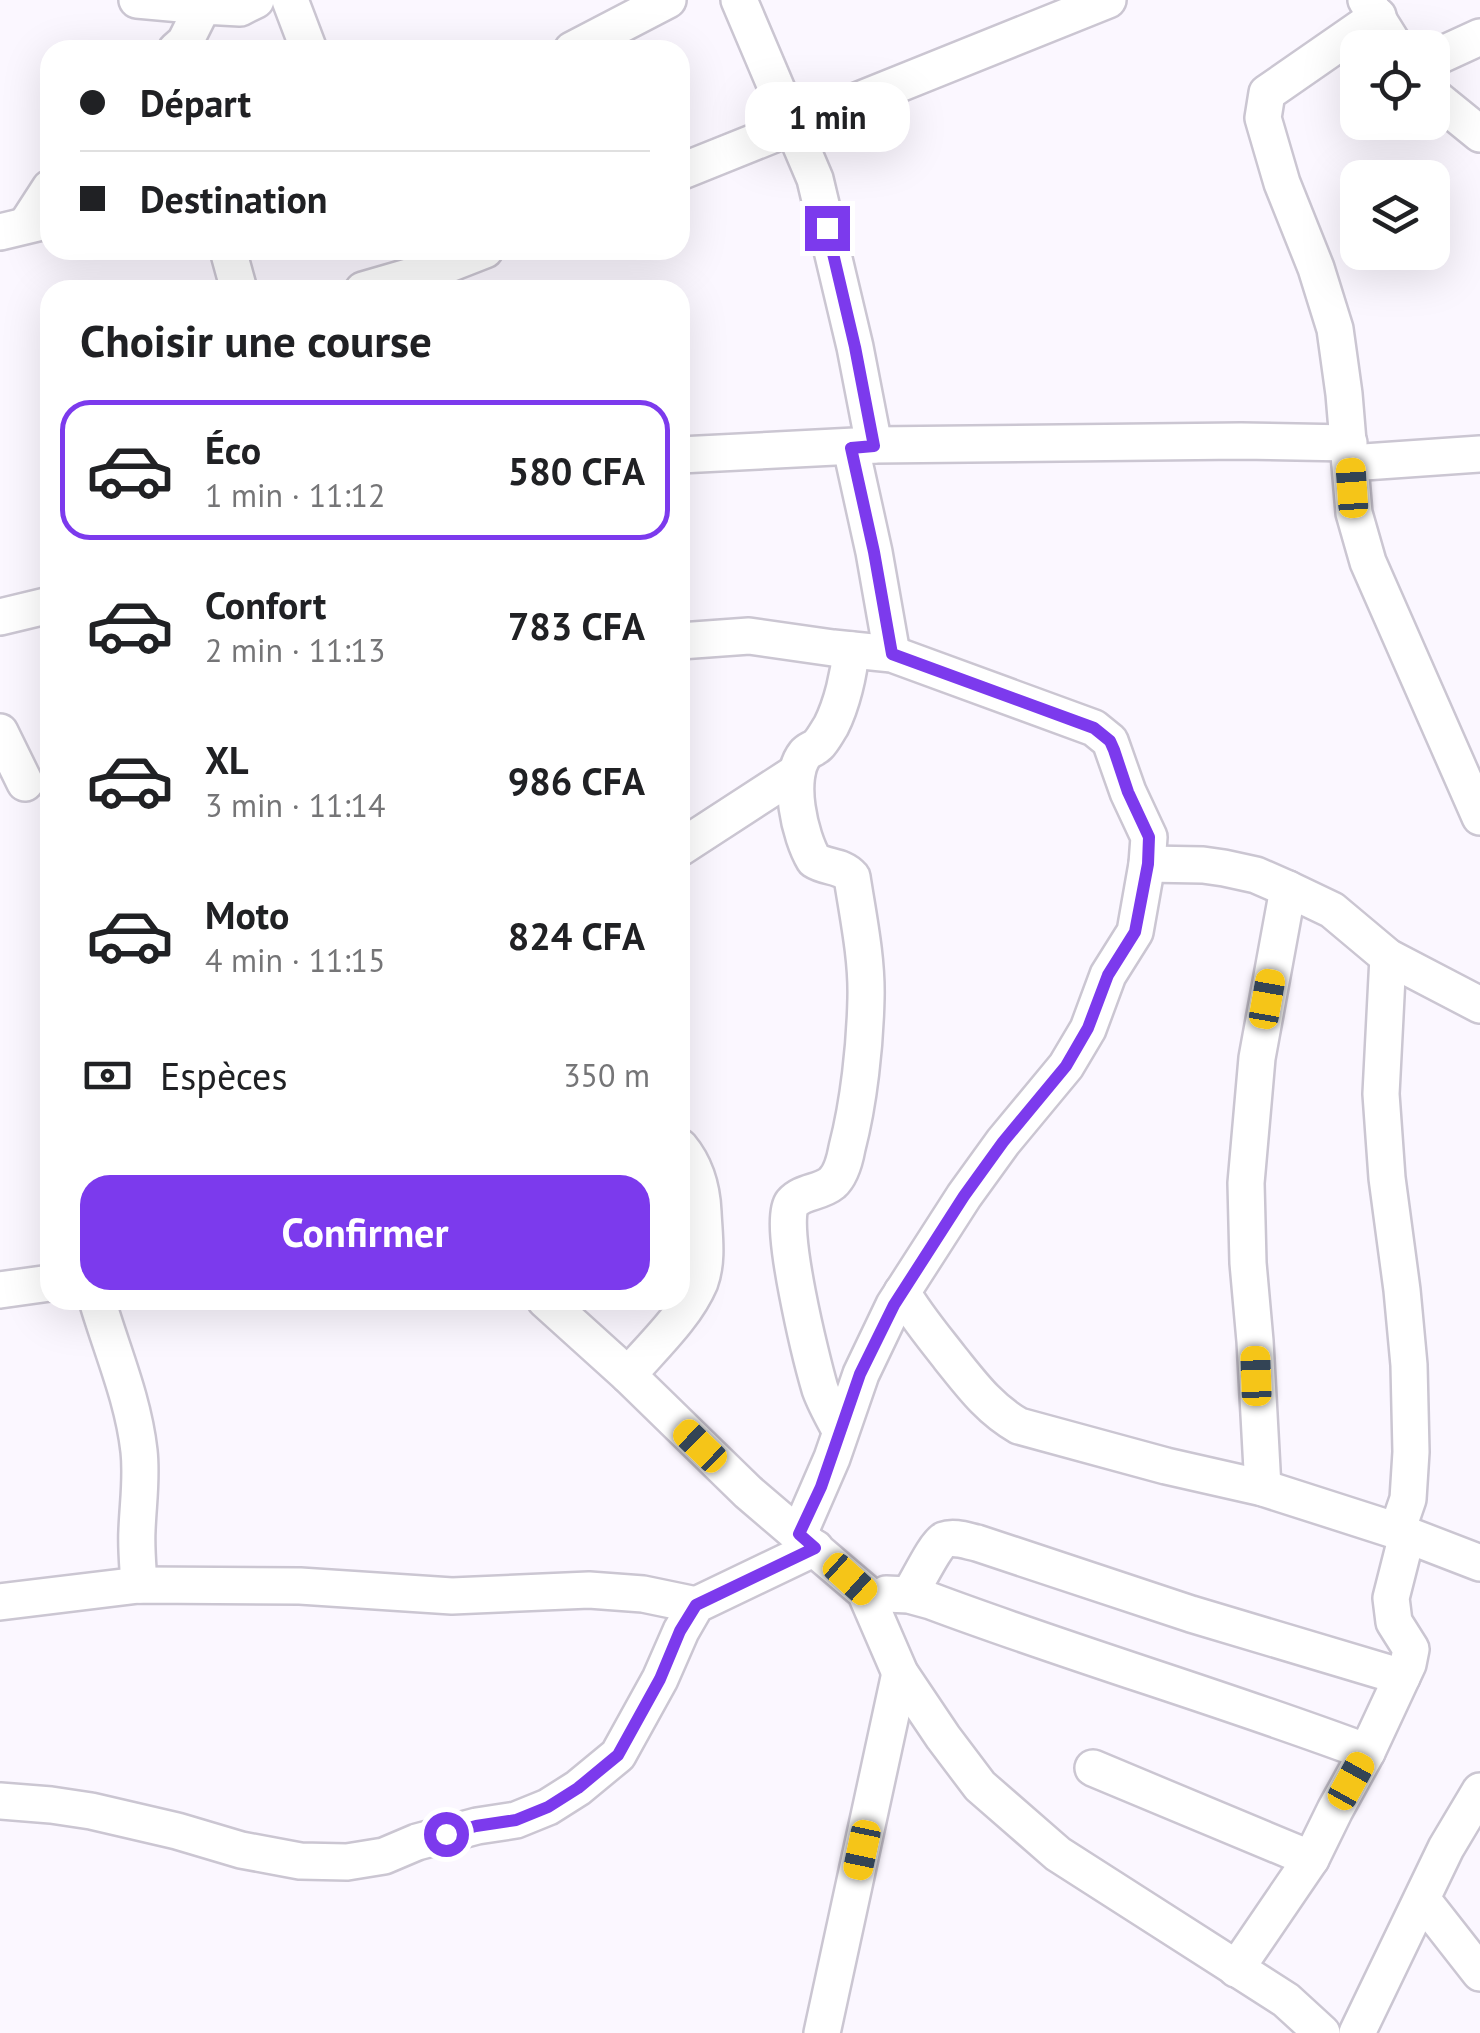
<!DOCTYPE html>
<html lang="fr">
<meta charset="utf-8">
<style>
body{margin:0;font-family:"PT Sans",sans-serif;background:#f2f2f2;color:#202124;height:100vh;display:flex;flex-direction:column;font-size:38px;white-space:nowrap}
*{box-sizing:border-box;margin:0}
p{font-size:32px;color:#757577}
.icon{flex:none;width:55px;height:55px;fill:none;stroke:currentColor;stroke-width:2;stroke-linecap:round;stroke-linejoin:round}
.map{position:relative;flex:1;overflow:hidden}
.side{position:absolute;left:40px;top:280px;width:650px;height:1030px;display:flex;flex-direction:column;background:#fff;border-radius:30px;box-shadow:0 10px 40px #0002}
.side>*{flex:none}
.guide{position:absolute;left:40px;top:40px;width:650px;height:220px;border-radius:30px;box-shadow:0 10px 40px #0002;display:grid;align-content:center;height:220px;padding:0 40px;background:#fff}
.controls{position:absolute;left:1340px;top:30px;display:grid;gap:20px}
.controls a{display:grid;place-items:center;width:110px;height:110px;border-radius:20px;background:#fff;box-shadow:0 10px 40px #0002;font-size:50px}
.end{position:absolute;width:45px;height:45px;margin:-22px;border:12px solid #7c3aed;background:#fff;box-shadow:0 0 0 5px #fff}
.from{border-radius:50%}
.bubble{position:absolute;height:70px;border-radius:30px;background:#fff;box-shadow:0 10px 40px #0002;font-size:32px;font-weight:800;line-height:70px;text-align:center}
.car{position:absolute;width:30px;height:60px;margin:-30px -15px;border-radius:12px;box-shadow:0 0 8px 2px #0007;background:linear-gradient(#f5c518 24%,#345 0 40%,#f5c518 0 76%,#345 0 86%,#f5c518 0)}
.guide b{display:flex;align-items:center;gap:35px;height:95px;font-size:38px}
.guide b+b{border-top:2px solid #e0e0e0}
.guide i{width:25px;height:25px;background:#202124}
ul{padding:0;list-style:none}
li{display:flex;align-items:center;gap:30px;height:140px;margin:0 20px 15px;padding:0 20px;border:5px solid transparent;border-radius:30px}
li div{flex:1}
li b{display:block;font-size:38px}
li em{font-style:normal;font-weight:800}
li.active{border-color:#7c3aed}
li>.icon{width:90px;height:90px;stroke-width:1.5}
h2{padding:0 40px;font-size:45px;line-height:120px}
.pay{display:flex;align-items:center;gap:25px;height:110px;padding:0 40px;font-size:38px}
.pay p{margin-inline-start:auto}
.cta{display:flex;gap:20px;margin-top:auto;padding:20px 40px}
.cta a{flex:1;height:115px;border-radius:30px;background:#7c3aed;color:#fff;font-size:40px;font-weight:800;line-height:115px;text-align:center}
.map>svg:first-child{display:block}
</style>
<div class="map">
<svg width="1480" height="2033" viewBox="0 0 1480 2033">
<rect width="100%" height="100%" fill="#fbf7ff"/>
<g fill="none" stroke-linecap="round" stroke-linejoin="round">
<g stroke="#cbc6d2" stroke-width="40">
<g id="minor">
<polyline points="137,0 203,6"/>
<polyline points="290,0 309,50"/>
<polyline points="739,0 815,179 855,347 874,445"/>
<polyline points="1366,0 1396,48"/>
<polyline points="1378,16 1267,93 1263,118 1282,183 1316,268 1335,329 1344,394 1354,513 1368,562 1480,817"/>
<polyline points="176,50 185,42 203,6 240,8 256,0"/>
<polyline points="572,50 668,0"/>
<polyline points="1432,59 1480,37"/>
<polyline points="1432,95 1480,134"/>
<polyline points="680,172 1108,0"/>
<polyline points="26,225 50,188"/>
<polyline points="0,232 50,220"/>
<polyline points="228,250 239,290"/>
<polyline points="363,290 439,268 485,250"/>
<polyline points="851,448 874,552 892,654"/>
<polyline points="680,455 874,445 1241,441 1349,443"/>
<polyline points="1350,463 1480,454"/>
<polyline points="0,617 50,605"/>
<polyline points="680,641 749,636 833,648 892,654 1094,728 1110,741 1128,792 1149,837 1147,864 1135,932 1108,975 1088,1029 1066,1066 1003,1142 964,1196 894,1305 861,1374 832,1458 799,1534"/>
<polyline points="0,732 25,783"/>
<polyline points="680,848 797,772"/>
<polyline points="1147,864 1203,865 1224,868 1256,875 1288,889 1332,910 1388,957 1480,1005"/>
<polyline points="1388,957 1381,1094 1387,1178 1402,1290 1409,1365 1411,1452 1408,1499 1397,1531"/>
<polyline points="0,1290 50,1283"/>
<path d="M902,1292c14,24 31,44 48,66 21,26 39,51 69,68l147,40 97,22 134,43 83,32"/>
<path d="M97,1300c15,51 36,98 42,151 3,27 -1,52 -2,79 -1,18 1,37 2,55"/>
<polyline points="545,1300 628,1375 748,1492 865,1592 900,1673 943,1737 980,1786 1058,1854 1286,2000 1322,2033"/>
<path d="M628,1375c25,-29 57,-58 72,-93 8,-22 4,-47 3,-70 -1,-23 -8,-47 -23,-65"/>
<path d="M840,1430c-7,-13 -15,-27 -20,-41 -8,-27 -43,-167 -28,-186 10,-12 28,-10 40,-20 9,-8 13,-24 15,-35 12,-46 18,-103 19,-150 1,-40 -8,-82 -14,-121 -10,-12 -26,-9 -38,-17 -14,-23 -28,-82 -9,-106 3,-4 9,-5 13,-9 5,-5 9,-13 13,-19 11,-22 18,-52 20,-76"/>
<polyline points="1263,1488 1255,1341 1248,1263 1246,1183 1257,1058 1288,889"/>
<path d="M886,1594l23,1 22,6c144,54 292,97 436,151"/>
<path d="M909,1595c7,-10 27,-52 35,-55 10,-4 23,1 33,3l214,71 211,63"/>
<polyline points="0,1602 139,1585 300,1586 452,1596 589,1590 643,1594 696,1605"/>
<polyline points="1093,1768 1311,1859"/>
<polyline points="0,1801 51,1805 91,1811 177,1831 241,1850 300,1861 347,1862 384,1856 417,1842 477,1826 516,1820 548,1807 578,1788 618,1755 660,1679 681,1631 696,1605 815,1548"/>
<polyline points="1422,1899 1480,1973"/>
<polyline points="1236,1969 1311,1859 1335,1810 1367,1752 1408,1664 1411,1649 1394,1622 1391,1598 1407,1535"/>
<polyline points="822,2033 900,1673"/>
<polyline points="1357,2033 1446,1848 1480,1791"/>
</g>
</g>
<use href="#minor" stroke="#fff" stroke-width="35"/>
</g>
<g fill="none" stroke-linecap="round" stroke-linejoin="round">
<polyline stroke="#7c3aed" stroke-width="12" points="446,1834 476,1826 516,1820 548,1807 578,1788 618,1755 660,1679 680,1631 696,1605 815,1548 799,1534 821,1487 860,1374 894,1305 964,1196 1003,1142 1066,1066 1088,1028 1108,975 1135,932 1148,864 1149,837 1128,792 1114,750 1110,741 1094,728 892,654 874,552 851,448 874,446 855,347 827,228"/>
</g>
</svg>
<div class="controls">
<a><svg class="icon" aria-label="locate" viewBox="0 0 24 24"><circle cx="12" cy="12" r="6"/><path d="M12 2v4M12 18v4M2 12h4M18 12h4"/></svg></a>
<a><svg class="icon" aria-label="layers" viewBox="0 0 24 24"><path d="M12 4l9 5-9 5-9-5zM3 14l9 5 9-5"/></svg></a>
</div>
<i class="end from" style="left:446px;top:1834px"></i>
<i class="end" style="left:827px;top:228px"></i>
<div class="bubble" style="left:745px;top:82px;width:165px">1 min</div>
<i class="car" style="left:1352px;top:488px;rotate:356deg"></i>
<i class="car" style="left:1267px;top:999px;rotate:10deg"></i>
<i class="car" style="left:1256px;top:1376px;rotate:358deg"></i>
<i class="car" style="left:700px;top:1446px;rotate:314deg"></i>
<i class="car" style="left:850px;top:1579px;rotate:132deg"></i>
<i class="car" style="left:1351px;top:1781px;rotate:29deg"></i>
<i class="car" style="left:862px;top:1850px;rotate:192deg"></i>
<div class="guide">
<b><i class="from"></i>Départ</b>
<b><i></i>Destination</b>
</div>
<section class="side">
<h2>Choisir une course</h2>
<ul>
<li class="active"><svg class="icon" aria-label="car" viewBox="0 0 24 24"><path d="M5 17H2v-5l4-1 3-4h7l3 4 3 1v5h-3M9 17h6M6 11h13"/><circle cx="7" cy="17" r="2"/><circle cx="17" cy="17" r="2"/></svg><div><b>Éco</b><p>1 min · 11:12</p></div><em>580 CFA</em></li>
<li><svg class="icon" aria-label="car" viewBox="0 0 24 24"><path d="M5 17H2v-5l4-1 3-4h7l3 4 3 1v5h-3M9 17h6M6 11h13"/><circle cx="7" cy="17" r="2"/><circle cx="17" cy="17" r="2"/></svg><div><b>Confort</b><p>2 min · 11:13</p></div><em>783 CFA</em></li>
<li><svg class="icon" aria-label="car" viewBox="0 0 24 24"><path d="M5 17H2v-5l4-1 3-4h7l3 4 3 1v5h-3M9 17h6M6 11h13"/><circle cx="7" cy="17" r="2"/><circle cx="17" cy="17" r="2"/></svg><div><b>XL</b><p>3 min · 11:14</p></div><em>986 CFA</em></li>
<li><svg class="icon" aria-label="car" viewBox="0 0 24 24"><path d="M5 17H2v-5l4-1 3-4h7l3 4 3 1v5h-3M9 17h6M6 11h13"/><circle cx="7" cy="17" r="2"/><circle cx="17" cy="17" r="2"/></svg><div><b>Moto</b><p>4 min · 11:15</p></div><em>824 CFA</em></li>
</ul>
<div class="pay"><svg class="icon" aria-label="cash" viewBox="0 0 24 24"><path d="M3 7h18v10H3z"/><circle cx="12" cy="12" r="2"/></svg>Espèces<p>350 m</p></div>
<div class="cta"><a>Confirmer</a></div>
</section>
</div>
